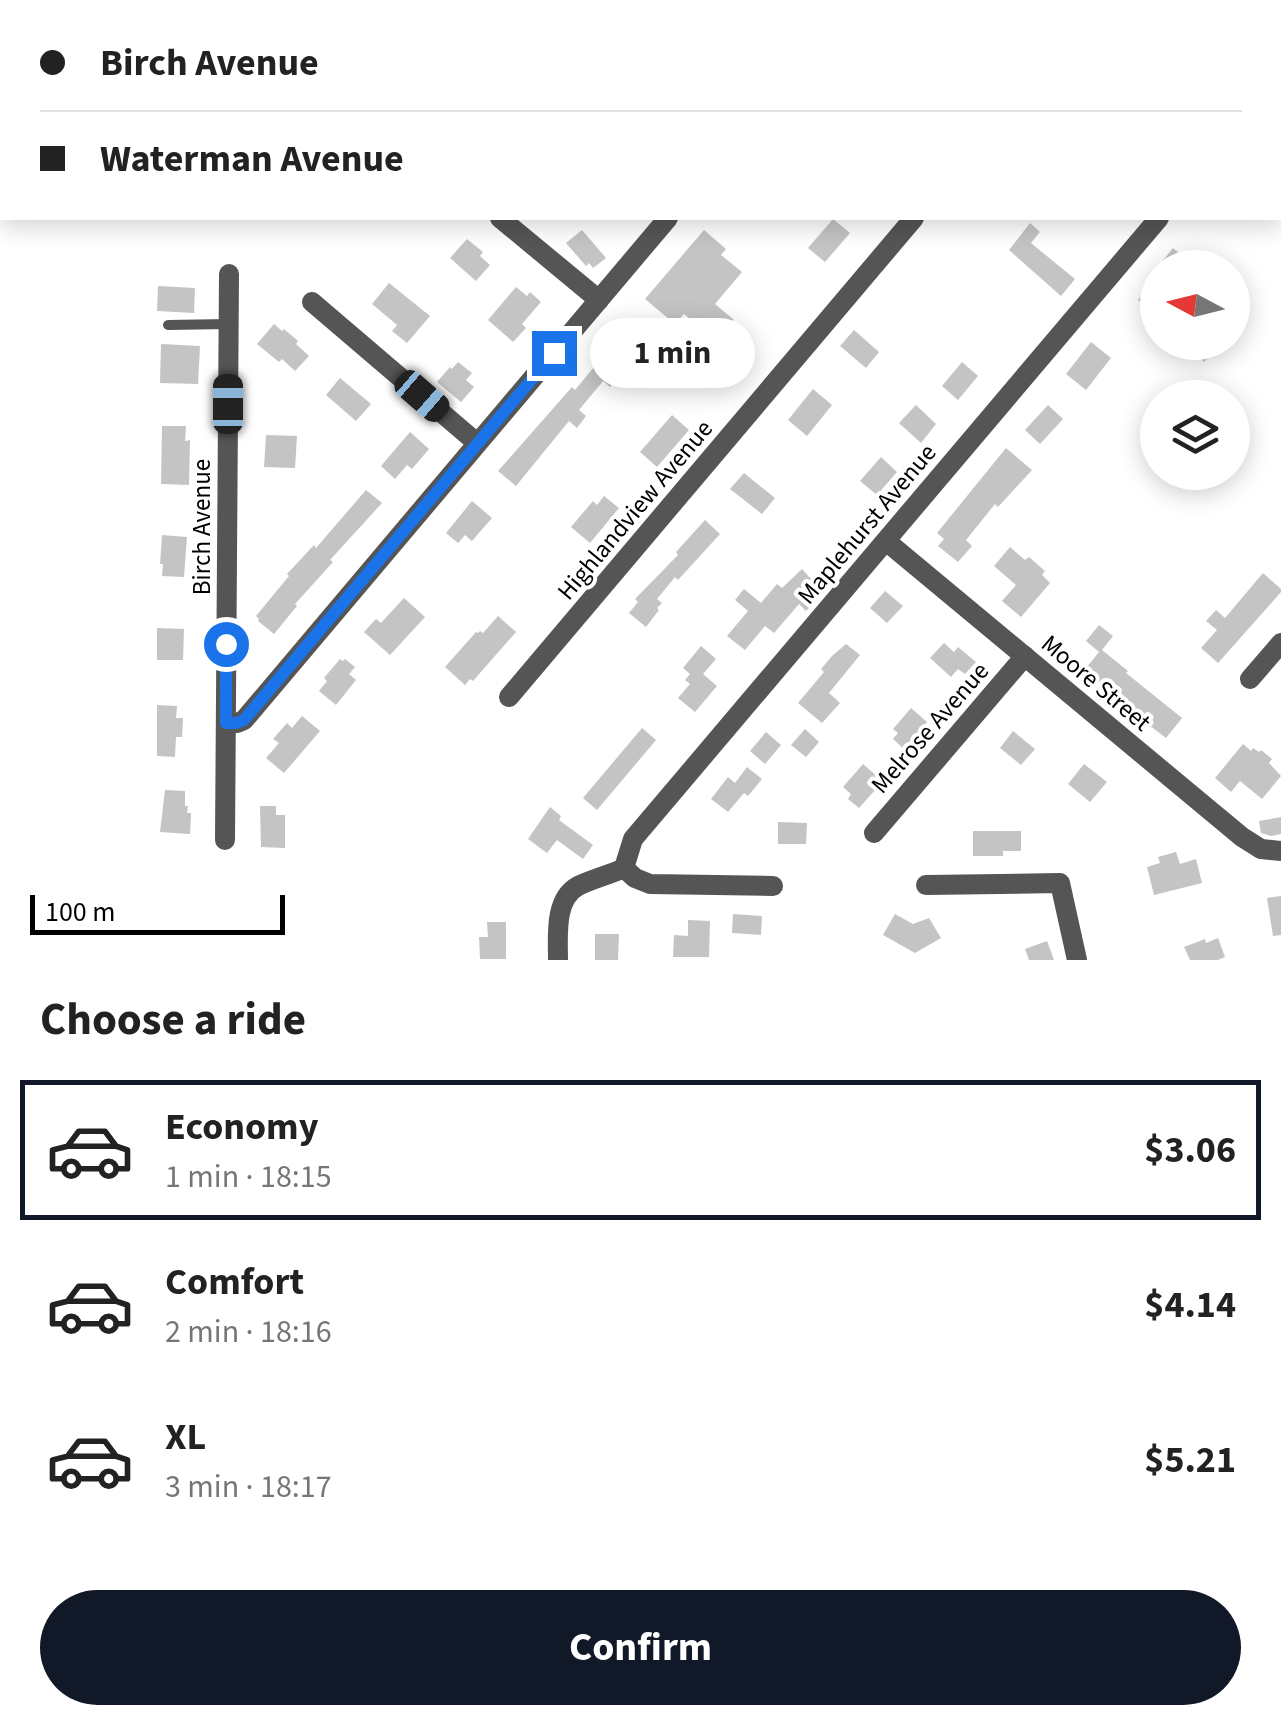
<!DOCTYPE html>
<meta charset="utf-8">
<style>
body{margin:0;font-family:"Source Sans 3",sans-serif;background:#f2f2f2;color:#222;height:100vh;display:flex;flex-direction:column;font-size:38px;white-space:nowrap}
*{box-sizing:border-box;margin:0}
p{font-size:32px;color:#767676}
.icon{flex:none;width:55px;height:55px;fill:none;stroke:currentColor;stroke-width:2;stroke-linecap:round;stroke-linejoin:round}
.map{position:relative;height:960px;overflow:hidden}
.panel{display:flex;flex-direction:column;background:#fff;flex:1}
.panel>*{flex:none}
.hud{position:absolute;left:0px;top:0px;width:1282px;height:220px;box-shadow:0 5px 25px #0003;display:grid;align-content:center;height:220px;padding:0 40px;background:#fff}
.needle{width:65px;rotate:277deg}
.buttons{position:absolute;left:1140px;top:250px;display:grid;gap:20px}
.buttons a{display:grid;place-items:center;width:110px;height:110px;border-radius:50%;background:#fff;box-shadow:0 5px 25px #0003;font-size:50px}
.scale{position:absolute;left:30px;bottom:25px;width:255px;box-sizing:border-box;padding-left:10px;border:5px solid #000;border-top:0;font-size:28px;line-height:35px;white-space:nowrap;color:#000;-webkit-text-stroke:8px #fff;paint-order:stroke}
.end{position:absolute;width:45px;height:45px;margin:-22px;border:12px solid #1a73e8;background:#fff;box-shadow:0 0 0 5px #fff}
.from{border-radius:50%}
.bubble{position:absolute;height:70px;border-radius:35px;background:#fff;box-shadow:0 5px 25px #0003;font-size:32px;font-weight:700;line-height:70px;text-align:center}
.car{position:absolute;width:30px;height:60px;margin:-30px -15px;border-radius:12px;box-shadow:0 0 8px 2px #0007;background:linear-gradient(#222 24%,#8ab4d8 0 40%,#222 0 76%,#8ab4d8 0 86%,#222 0)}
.hud b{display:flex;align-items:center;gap:35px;height:95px;font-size:38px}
.hud b+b{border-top:2px solid #e0e0e0}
.hud i{width:25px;height:25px;background:#222}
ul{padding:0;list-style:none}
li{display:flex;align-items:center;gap:30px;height:140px;margin:0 20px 15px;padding:0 20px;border:5px solid transparent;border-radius:0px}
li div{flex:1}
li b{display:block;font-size:38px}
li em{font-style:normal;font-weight:700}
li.current{border-color:#111827}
li>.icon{width:90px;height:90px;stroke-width:1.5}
h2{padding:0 40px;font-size:45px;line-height:120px}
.button{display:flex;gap:20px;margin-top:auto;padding:20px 40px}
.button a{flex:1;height:115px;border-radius:60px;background:#111827;color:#fff;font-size:40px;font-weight:700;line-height:115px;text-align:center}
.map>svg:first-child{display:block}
</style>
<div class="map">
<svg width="1281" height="960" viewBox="0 0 1281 960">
<rect width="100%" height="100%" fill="#fff"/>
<g fill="#c4c4c4">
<polygon points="833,219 850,233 825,262 808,248"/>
<polygon points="1030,223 1040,232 1031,243 1075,279 1061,296 1009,250"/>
<polygon points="582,230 606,258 593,268 589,263 586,266 566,243"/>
<polygon points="704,230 726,249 721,255 742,272 715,304 734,320 727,328 753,349 748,354 750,356 732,379 714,365 727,349 684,314 675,324 645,299"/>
<polygon points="467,239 483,252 480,256 490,265 476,281 450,258"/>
<polygon points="1173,248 1197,268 1157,268"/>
<polygon points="1158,277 1158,317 1138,300"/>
<polygon points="389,283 430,316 407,343 392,331 397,325 372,304"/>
<polygon points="158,286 195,288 194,313 157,311"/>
<polygon points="516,287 527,296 530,292 541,302 522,324 526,328 513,342 488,320"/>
<polygon points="274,324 282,331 284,329 298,341 296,344 309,356 295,371 282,359 279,362 257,344"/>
<polygon points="854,330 879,352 866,368 840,346"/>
<polygon points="1091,342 1111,358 1086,390 1066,374"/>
<polygon points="1185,342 1223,342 1204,362"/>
<polygon points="161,344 200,346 198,384 160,383"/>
<polygon points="620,348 636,361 617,383 616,381 610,387 603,381 579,410 586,416 577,428 569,421 516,486 498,471 572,387 575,390 603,356 610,361"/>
<polygon points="458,362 472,373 466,380 474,387 461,402 437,382 450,367 452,369"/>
<polygon points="962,362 978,376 958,400 942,386"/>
<polygon points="340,378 371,404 356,421 326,395"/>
<polygon points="813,389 832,405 807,436 788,420"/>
<polygon points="916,405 936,424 921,443 899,423"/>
<polygon points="1048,405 1063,419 1040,444 1025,430"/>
<polygon points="672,415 689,430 657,467 640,452"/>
<polygon points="162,426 186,426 185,441 190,440 189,485 161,484"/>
<polygon points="410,432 429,449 412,469 407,465 395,479 381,466"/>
<polygon points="266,435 297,436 295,468 264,467"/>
<polygon points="1006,448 1032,470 998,507 995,504 966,540 972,546 958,562 938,546 944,539 937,533"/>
<polygon points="881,457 897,472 877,495 860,481"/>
<polygon points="744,473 775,498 762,514 730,489"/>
<polygon points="366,490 382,503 330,560 333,562 295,604 297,606 274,634 258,621 259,619 256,616 289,576 287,574 314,545 316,548"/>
<polygon points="604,496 619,508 590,543 571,527 593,501 597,505"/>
<polygon points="472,501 492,518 472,541 465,535 458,543 446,533"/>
<polygon points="705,520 720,534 678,580 675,577 657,599 662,603 657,608 659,610 646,627 629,613 638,602 635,599 678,555 676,552"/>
<polygon points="162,535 187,537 184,577 162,576 163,564 160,564"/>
<polygon points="1010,547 1025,560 1029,557 1045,571 1042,575 1050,583 1021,617 1002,601 1016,585 994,566"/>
<polygon points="802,569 824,593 806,611 799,604 774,633 765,626 745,650 727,636 748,611 735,600 744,589 761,603 777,584 782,588"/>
<polygon points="1263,573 1281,589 1281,592 1218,663 1201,648 1217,630 1206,621 1216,610 1225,618"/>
<polygon points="885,591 903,606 887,623 870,608"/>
<polygon points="404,598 425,617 390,655 364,632 376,619 381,623"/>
<polygon points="498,616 516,632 473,681 470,679 465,685 445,667 476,632 478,633 480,631 483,633"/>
<polygon points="1099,625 1113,636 1102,650 1128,671 1126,673 1182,718 1166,738 1149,725 1151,723 1097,680 1099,677 1087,667 1099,652 1086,641"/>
<polygon points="157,628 184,629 183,660 157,660"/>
<polygon points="944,643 954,652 958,647 976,662 965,674 958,669 951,677 930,658"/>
<polygon points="846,644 860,655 829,693 840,703 822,723 798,703 824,672 821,669 832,656"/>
<polygon points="701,646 716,659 703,674 717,686 695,712 678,698 690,684 685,680 690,674 683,668"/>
<polygon points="340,659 343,661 345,659 355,667 349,674 356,680 336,705 319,691 327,681 324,678"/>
<polygon points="157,705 177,706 176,718 183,718 182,737 176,737 175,757 157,756"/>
<polygon points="911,708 927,722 920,731 922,733 906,751 893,739 898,733 893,729"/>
<polygon points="302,716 320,731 284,773 266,758 279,743 273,739 287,723 292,728"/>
<polygon points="642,728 656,740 597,810 583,798"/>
<polygon points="805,729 819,742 806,757 791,745"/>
<polygon points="1013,731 1035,749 1021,765 1000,748"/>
<polygon points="766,732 781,745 765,764 750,751"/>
<polygon points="1243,744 1251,751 1253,748 1259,752 1261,750 1272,759 1269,763 1281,776 1262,799 1240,781 1231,792 1215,778"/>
<polygon points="863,764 880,779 872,788 875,790 859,808 848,799 851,794 843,787"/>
<polygon points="1084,764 1107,782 1090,802 1068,784"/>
<polygon points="747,767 762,779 748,796 744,793 728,812 711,799 728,777 735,783"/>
<polygon points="165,790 185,791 185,806 188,806 187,813 191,813 190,834 160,832"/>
<polygon points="260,806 276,806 276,815 285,815 285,848 261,847"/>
<polygon points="550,807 561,816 559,820 593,845 583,859 557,840 547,853 528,839"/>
<polygon points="1281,817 1281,834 1271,836 1261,833 1259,821"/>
<polygon points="778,822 807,823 806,844 778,844"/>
<polygon points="973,831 1021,831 1021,851 1003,851 1003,856 973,856"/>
<polygon points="1176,852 1180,864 1196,859 1202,883 1154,895 1147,867 1160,863 1158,857"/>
<polygon points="1281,896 1281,935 1273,936 1267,898"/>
<polygon points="733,914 762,916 761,935 732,933"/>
<polygon points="895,914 913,924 929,918 941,938 915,953 883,935"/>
<polygon points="688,920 710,921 709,957 673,957 674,935 688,936"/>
<polygon points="487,922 506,922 506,959 480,959 479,937 488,937"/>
<polygon points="595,934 619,934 618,960 595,960"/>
<polygon points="1218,938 1225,957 1218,960 1190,960 1184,947 1205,939 1206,943"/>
<polygon points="1047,941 1054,960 1029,960 1025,949"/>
</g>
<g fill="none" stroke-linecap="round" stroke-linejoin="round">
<polyline stroke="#555" stroke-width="10" points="168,325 228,324"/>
<g stroke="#555" stroke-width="20">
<polyline points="523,2 527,0"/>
<polyline points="849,2 851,0"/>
<polyline points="500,218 599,300"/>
<polyline points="312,302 477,443"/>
<polyline points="886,541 1242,837 1261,849 1281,851"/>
<polyline points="1250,679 1281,643"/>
<polyline points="509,697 914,218"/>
<polyline points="226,723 237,723 244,720 668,218"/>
<polyline points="874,833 1025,656"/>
<polyline points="225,840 229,274"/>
<polyline points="624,868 633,839 1159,218"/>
<polyline points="624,868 635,878 650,884 773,886"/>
<polyline points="926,885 1060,883 1077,960"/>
<path d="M558,960c0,-24 -4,-61 20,-74 14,-7 31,-11 46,-18"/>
</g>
<g stroke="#222" stroke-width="20">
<polyline points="1084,0 1087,2"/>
<polyline points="1280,164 1281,165"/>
</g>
</g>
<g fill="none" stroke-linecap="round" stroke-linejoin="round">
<polyline stroke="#1a73e8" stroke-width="12" points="226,644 226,723 236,723 244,720 554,353"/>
</g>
<g text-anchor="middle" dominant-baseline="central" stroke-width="8" stroke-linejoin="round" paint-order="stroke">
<g font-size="25" fill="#000" stroke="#fff">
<text transform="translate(635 510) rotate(-50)">Highlandview Avenue</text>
<text transform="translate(867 524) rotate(-50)">Maplehurst Avenue</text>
<text transform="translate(202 527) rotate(-90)">Birch Avenue</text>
<text transform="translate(1096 683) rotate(40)">Moore Street</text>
<text transform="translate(930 728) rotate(-49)">Melrose Avenue</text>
</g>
</g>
</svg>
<div class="buttons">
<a><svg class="needle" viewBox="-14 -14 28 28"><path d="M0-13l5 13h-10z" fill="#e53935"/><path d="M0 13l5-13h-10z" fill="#767676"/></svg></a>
<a><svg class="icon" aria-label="layers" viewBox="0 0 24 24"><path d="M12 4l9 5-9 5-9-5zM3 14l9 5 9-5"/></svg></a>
</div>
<div class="scale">100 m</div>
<i class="end from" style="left:226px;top:644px"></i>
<i class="end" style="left:554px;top:353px"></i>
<div class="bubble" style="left:590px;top:318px;width:165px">1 min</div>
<i class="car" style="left:422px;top:396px;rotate:131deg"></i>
<i class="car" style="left:228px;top:404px;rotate:0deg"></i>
<div class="hud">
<b><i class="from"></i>Birch Avenue</b>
<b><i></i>Waterman Avenue</b>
</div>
</div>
<section class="panel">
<h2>Choose a ride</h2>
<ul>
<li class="current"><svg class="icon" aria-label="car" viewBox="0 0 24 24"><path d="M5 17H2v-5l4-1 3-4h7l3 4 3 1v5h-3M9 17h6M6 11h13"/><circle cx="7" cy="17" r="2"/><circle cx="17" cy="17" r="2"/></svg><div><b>Economy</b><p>1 min · 18:15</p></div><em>$3.06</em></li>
<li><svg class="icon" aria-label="car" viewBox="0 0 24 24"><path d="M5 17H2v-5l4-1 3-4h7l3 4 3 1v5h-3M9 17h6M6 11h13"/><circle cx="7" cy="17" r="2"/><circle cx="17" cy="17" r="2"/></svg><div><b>Comfort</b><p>2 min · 18:16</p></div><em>$4.14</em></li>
<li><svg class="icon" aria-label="car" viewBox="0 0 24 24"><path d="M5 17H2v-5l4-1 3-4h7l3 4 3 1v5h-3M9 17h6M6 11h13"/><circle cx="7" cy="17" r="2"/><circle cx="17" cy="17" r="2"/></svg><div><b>XL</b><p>3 min · 18:17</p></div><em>$5.21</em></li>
</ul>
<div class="button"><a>Confirm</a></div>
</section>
